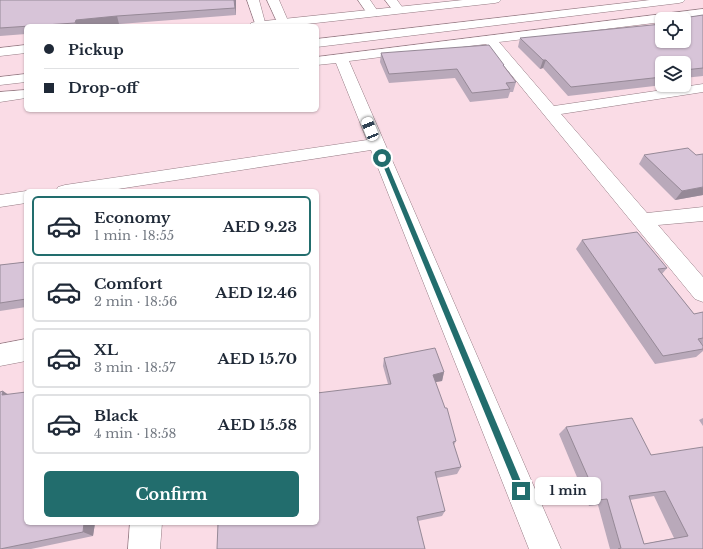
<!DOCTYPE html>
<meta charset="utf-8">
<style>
body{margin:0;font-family:"Libre Baskerville",serif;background:#f2f2f3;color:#1f2937;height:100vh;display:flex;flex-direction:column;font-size:15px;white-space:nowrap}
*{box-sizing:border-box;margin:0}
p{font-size:13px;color:#747a83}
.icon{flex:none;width:22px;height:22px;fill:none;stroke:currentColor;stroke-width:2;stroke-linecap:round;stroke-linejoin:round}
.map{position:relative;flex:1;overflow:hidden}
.panel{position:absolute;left:24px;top:189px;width:295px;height:336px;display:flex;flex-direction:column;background:#fff;border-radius:6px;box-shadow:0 1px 3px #0004}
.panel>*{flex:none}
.top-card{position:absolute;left:24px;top:24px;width:295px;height:88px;border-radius:6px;box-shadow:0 1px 3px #0004;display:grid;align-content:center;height:88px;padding:0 20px;background:#fff}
.controls{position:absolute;left:655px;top:12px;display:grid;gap:8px}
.controls a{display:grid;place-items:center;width:36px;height:36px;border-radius:6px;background:#fff;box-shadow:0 1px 3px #0004;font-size:20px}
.end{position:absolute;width:18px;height:18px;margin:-9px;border:5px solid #226d6d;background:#fff;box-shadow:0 0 0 2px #fff}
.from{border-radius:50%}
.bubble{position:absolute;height:28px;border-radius:6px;background:#fff;box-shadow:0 1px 3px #0004;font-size:13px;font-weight:800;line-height:28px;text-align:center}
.car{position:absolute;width:12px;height:24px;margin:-12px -6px;border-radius:5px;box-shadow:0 0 3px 1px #0007;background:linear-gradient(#fff 24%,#345 0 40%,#fff 0 76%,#345 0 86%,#fff 0)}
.top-card b{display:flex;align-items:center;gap:14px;height:38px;font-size:15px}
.top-card b+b{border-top:1px solid #e0e1e3}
.top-card i{width:10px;height:10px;background:#1f2937}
ul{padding:7px 0 0;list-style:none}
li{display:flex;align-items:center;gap:12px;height:60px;margin:0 8px 6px;padding:0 12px;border:2px solid #e0e1e3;border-radius:6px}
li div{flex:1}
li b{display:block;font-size:15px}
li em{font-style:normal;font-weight:800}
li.on{border-color:#226d6d}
li>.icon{width:36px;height:36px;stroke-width:1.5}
.action{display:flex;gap:8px;margin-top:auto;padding:8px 20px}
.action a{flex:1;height:46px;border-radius:6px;background:#226d6d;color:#fff;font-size:16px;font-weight:800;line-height:46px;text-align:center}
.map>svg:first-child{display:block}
</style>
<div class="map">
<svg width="703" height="549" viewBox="0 0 703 549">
<rect width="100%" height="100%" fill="#fadce6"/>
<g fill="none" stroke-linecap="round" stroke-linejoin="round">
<g stroke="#957b84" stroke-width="1">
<g id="minor">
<polygon points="247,0 259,0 266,26 256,26"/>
<polygon points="267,0 279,0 289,23 287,26 279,26"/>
<polygon points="358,0 370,0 379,13 377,16 369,16"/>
<polygon points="385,0 397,0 405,11 403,13 395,13"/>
<polygon points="703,9 703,17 684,19 662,19 662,22 499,42 554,106 703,84 703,92 561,114 647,213 703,207 703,221 658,225 703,277 703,302 695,299 486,44 349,61 561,549 529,549 371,150 105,191 56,191 58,187 65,185 367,140 336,63 317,65 317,57"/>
<polygon points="26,90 26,98 0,102 0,92"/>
<polygon points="26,191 26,203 0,207 0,195 26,191 27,191"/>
<polygon points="26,339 26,361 0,366 0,344"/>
<polygon points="130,523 162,523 160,549 128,549"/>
</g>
</g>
<g stroke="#957b84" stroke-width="1">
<g id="major">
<polygon points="463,0 501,0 499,2 495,3 289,26 249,26 251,23 255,22"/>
<polygon points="650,0 685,0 683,2 679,3 317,47 317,39"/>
<polygon points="26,45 26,53 0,56 0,48"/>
<polygon points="26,74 26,82 0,85 0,77"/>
</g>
</g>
<use href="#minor" fill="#fff" fill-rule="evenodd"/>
<use href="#major" fill="#fff" fill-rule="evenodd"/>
</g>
<g fill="#b9a9ba" fill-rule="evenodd">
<polygon points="0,0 236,0 236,15 94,26 26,26 26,34 0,36"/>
<polygon points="703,15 703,76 684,78 684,63 662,63 662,85 663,85 568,96 543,68 540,69 518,47 520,38 684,41 684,19 683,19 683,18"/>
<polygon points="381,53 504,65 504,67 516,82 513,92 510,92 508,98 470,102 455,78 389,83 380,62"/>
<polygon points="644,155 703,195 675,200 639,164"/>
<polygon points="582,240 667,268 662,274 694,314 703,312 703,345 702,345 703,346 703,351 696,357 655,364 576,249"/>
<polygon points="26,262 26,307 0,311 0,265"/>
<polygon points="384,358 444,372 442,381 435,382 456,441 454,445 461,467 457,474 436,478 445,511 442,516 418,521 388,384 383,366"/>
<polygon points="703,418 703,426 699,420"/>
<path d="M566,427l85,28 52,94h-93l-12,-44 -9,1 -30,-72zM654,496l20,42 -30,6 -14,-44z"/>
<polygon points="26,523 95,523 93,536 31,549 0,549"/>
</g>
<g fill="#968997">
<polygon points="234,0 236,0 236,15 235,8"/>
<polygon points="117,16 119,24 94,26 77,26 75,23 76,20"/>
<polygon points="543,60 546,60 543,68 540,69"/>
<polygon points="703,187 703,195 675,200 682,191"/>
<polygon points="444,372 442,381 430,383 433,375"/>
<polygon points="3,391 15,399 2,395"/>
<polygon points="84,523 95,523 93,536 83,532"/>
</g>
<g fill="#d7c4d8" stroke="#968997" fill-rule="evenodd">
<polygon points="0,0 234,0 235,8 117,16 76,20 75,23 0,28"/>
<polygon points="703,15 703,68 684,70 684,63 662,63 662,77 571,87 546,60 543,60 520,38 662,24 662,41 684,41 684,21 688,21 683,18"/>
<polygon points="489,45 504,65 503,65 516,82 506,83 510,89 472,93 457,69 389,74 381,53"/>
<polygon points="688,148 696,155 703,154 703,187 682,191 644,155"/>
<polygon points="637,232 667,268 658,269 694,314 703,312 703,338 698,339 703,346 703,349 663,356 582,240"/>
<polygon points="26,262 26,299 0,303 0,265"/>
<polygon points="435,348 444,372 433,375 445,408 447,408 456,441 453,442 461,467 435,472 445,511 417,517 425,549 217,549 218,523 317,523 317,393 391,384 384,358"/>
<polygon points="3,391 2,395 26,392 26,523 84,523 83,532 0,549 0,392"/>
<path d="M632,418l19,37 52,-8v102h-85l3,-1 -14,-49 -9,1 -32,-73zM665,491l23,45 -44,8 -15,-48z"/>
</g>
<polygon fill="#226d6d" points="382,157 385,158 525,491 524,494 521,496 518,494 380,158"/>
</svg>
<div class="controls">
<a><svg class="icon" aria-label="locate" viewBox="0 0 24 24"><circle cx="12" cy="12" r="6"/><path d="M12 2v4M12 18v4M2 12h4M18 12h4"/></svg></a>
<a><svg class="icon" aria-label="layers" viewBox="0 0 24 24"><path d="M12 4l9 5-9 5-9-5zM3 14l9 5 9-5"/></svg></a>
</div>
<i class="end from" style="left:382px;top:158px"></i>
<i class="end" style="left:521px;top:491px"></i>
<div class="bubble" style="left:535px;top:477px;width:66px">1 min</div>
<i class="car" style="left:370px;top:129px;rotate:338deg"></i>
<div class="top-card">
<b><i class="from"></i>Pickup</b>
<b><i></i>Drop-off</b>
</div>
<section class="panel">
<ul>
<li class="on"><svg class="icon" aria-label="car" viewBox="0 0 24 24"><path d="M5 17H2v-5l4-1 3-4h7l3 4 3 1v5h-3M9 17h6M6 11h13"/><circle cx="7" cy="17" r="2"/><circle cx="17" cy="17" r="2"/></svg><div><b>Economy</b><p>1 min · 18:55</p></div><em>AED 9.23</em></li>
<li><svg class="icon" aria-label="car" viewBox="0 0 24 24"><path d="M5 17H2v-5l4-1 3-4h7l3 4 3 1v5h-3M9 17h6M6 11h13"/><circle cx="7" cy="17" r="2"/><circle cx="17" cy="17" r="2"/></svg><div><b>Comfort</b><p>2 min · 18:56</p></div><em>AED 12.46</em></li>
<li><svg class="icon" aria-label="car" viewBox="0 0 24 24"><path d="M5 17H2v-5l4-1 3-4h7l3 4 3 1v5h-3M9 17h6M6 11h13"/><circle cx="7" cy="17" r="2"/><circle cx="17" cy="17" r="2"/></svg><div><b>XL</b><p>3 min · 18:57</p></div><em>AED 15.70</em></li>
<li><svg class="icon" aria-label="car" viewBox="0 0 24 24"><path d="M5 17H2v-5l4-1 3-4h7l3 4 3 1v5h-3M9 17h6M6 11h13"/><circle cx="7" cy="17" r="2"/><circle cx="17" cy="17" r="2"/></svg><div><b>Black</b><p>4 min · 18:58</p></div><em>AED 15.58</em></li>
</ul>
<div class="action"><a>Confirm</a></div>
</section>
</div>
